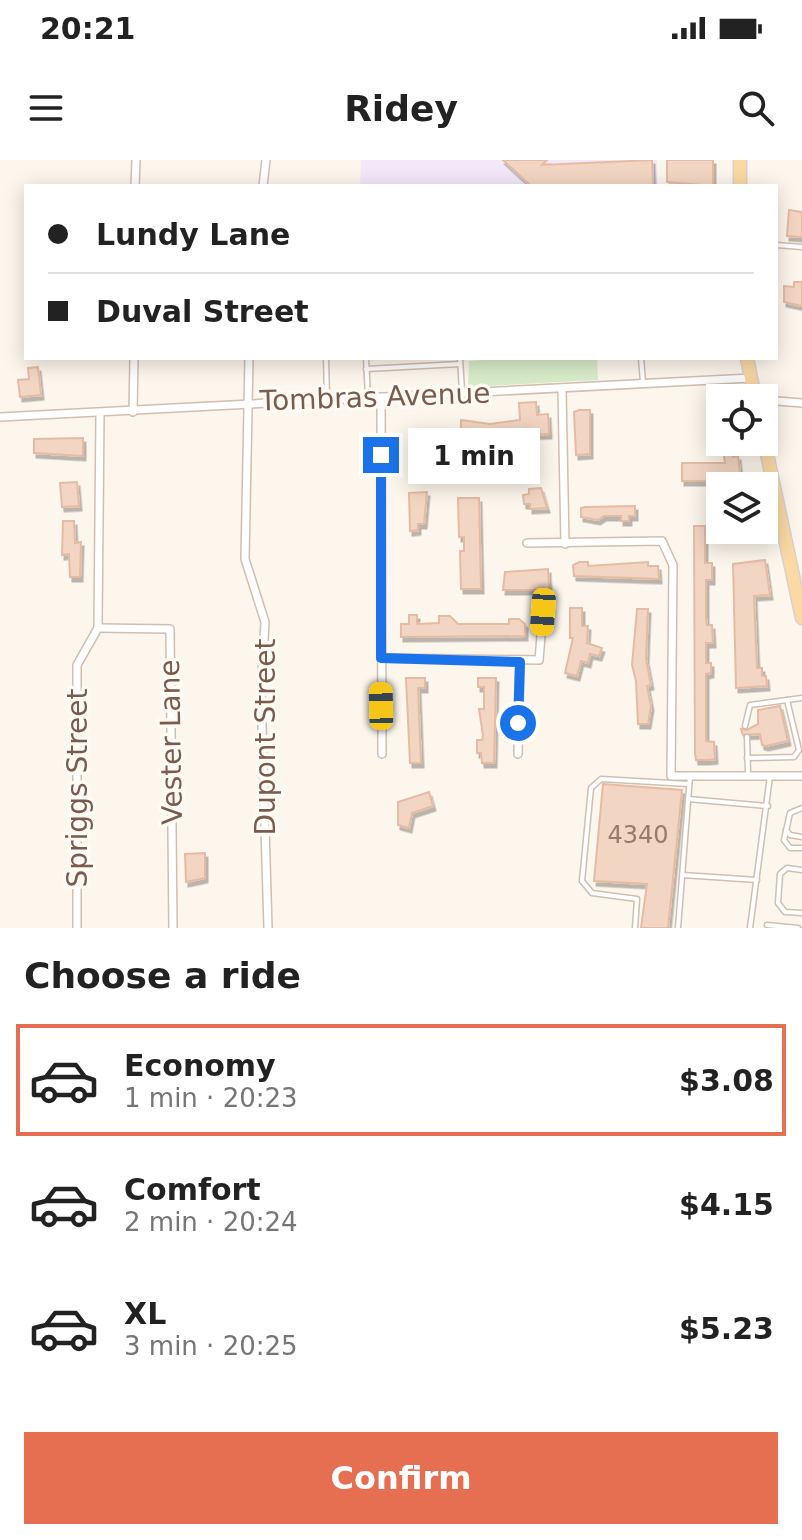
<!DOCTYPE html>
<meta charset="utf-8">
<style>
body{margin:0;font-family:"DejaVu Sans",sans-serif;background:#f2f2f2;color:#222;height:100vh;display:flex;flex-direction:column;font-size:30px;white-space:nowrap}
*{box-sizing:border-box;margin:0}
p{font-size:26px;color:#767676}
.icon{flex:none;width:44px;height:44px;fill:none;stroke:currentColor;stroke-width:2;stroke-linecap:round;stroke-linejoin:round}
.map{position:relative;height:768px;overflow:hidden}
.details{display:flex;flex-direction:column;background:#fff;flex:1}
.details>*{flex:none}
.top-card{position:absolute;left:24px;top:24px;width:754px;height:176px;border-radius:0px;box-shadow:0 4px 20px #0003;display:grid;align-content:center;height:176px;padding:0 24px;background:#fff}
.tools{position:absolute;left:706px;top:224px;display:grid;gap:16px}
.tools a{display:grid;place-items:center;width:72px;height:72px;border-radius:0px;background:#fff;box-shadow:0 4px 20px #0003;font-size:40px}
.end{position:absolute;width:36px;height:36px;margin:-18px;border:10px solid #1a73e8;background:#fff;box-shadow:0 0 0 4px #fff}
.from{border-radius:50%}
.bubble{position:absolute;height:56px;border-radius:0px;background:#fff;box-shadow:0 4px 20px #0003;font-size:26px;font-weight:700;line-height:56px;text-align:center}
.car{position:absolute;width:24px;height:48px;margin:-24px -12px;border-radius:10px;box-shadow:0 0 6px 2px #0007;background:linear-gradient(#f5c518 24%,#345 0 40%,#f5c518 0 76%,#345 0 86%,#f5c518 0)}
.top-card b{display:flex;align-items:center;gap:28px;height:76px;font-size:30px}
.top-card b+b{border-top:2px solid #e0e0e0}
.top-card i{width:20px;height:20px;background:#222}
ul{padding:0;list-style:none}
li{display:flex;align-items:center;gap:24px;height:112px;margin:0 16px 12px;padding:0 8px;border:4px solid transparent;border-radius:0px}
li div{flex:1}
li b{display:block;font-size:30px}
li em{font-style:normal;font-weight:700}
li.current{border-color:#e76f51}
li>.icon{width:72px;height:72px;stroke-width:1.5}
h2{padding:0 24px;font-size:36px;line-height:96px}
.button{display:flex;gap:16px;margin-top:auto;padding:16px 24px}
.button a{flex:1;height:92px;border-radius:0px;background:#e76f51;color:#fff;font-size:32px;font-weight:700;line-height:92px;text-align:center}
.status{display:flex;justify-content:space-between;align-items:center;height:56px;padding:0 40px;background:#fff;direction:ltr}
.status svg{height:22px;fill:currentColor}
header{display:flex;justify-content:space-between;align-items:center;height:104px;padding:0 24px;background:#fff;font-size:36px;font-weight:700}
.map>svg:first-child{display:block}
</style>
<div class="status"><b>20:21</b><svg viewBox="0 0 49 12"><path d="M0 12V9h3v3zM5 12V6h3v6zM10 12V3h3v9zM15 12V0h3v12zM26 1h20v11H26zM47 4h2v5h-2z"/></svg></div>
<header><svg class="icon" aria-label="menu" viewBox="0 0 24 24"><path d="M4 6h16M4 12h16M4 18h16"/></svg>Ridey<svg class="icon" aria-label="search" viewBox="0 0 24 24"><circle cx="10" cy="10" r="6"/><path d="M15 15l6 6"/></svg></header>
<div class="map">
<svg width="802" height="768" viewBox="0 0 802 768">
<defs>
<filter id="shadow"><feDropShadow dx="2.5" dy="4.5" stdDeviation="0" flood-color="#0004"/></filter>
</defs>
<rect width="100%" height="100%" fill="#fdf6ec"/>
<polygon fill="#f3e8fa" points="361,0 657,0 658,26 360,26"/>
<polygon fill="#d8ecc9" points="514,198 597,198 598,220 468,227 469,201"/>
<g fill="#f3d5c3" stroke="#e6bba3" stroke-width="2" filter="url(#shadow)">
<polygon points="503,0 547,0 542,5 652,0 653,26 531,26"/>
<polygon points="667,0 713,0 713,26 667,22"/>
<polygon points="789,50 802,52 802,77 787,76"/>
<polygon points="794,122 802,122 802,146 784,142 784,126 794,127"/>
<polygon points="38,207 41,235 20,237 18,220 29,219 28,208"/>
<polygon points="536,242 537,255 548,254 549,274 515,275 512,281 486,282 486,278 471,277 471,282 461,282 461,260 490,264 520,260 519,243"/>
<polygon points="579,250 590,250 590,294 576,295 574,252"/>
<polygon points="83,278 83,296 34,293 34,279"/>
<polygon points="722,282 733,282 733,297 738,296 740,313 718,316 718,321 682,321 682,303 725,303"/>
<polygon points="77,322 79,346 62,347 60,323"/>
<polygon points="541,328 547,348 530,349 530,344 524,344 523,335 529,334 529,329"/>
<polygon points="427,332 424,364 418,364 418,370 410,371 409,333"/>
<polygon points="458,338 479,338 481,429 461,429 460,391 464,391 464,377 459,377"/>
<polygon points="635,346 635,356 629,356 629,361 621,361 621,356 604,356 598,360 581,357 581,348 585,347"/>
<polygon points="63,361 74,361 75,383 81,382 80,417 70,417 69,394 62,395"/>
<polygon points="694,366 705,366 705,403 712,403 712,420 706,420 706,458 707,465 712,465 713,483 706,483 706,503 711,503 711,513 706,514 706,581 714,582 715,599 707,600 696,600 695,594"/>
<polygon points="765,400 770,435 754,436 757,508 762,508 762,516 766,516 767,526 736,528 733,404"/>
<polygon points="579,402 588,402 588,406 648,402 648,406 658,406 659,419 574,416 573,405"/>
<polygon points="548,409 549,430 503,430 505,412"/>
<polygon points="570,448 582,448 582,466 588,466 587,483 602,488 599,496 590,494 588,503 581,501 577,516 565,513 573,478 570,478"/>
<polygon points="637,449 648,449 646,499 651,525 647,526 651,546 648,564 638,564 636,521 632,505"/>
<polygon points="409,455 417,455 417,464 439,463 439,456 450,456 458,464 509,464 509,459 519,459 525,464 525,476 401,477 401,464 409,464"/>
<polygon points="406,518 425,518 425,528 418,528 421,603 410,603"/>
<polygon points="478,518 496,518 494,603 482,603 481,593 477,593 477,580 482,580 483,576 479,549 484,549 484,527 478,527"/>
<polygon points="780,546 788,581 766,586 762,585 760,574 743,575 741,569 747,570 758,564 758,550"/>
<polygon points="603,624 682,630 668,768 641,768 647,724 594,721"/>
<polygon points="429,632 433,646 412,653 409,668 398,665 398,642"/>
<polygon points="205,693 205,718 186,722 185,694"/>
</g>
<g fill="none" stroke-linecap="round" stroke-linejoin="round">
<g stroke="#d1beb0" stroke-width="7">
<g id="lane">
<polyline points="776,85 802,87"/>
<polyline points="326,198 327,239"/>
<polyline points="366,198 368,237"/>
<polyline points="460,198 462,231"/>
<polyline points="641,198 643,222"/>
<polyline points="366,209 460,204"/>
<polyline points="745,566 750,545 802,538"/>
<polyline points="747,577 748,614"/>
<polyline points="747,598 794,597 799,590 787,540"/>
<polyline points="688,639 768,646"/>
<polyline points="802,648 790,653 784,680 790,688 802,688"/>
<polyline points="786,670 790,675 802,677"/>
<polyline points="802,710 787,708 780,714 778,743 785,752 802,753"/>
<polyline points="683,715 757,720"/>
<polyline points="767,765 798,768"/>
<polyline points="635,768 637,739 592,733 582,721 591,628 601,619 689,624"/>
<polyline points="678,768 690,616"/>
<polyline points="750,768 770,616"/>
</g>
</g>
<g stroke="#d1beb0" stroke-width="10">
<g id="street">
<polyline points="135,26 136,0"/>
<polyline points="263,26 266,0"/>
<polyline points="249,198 245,399 265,462 261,532 268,768"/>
<polyline points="562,230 565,384"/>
<polyline points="381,237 382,594"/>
<polyline points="764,240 802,243"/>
<polyline points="133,252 134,198"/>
<polyline points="0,257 751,218"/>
<polyline points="527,383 662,381 673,405 671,616 802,616"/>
<polyline points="98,468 170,469 173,768"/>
<polyline points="381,498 539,500 543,452"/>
<polyline points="518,594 520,502"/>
<polyline points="77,768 77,505 98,468 100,253"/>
</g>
</g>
<g stroke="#dad1cd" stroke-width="15">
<g id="primary">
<polyline points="740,26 740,0"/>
<polyline points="747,198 755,238"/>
<polyline points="764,280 802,458"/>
</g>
</g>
<polyline stroke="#d9b8a5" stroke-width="2" stroke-dasharray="2 6" stroke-linecap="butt" points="538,198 587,198"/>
<use href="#lane" stroke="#fff" stroke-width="4"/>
<use href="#street" stroke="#fff" stroke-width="7"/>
<use href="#primary" stroke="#fbd9a5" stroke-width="12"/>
</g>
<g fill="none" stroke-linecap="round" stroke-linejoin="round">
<polyline stroke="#1a73e8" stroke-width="10" points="381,295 381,498 520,502 518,563"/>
</g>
<g text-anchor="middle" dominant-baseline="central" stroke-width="7" stroke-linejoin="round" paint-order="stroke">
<g font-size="24" fill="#987a6a">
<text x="638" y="675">4340</text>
</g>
<g font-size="28" fill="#7a5c4d" stroke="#fffaf3">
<text transform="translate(375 237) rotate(-2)">Tombras Avenue</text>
<text transform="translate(265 577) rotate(-90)">Dupont Street</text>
<text transform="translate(171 582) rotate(-91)">Vester Lane</text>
<text transform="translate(77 628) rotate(-90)">Spriggs Street</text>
</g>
</g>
</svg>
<div class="tools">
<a><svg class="icon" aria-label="locate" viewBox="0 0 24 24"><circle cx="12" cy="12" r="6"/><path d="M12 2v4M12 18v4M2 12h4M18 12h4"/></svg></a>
<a><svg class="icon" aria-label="layers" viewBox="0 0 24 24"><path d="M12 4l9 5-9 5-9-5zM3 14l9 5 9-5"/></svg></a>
</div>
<i class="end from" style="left:518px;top:563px"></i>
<i class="end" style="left:381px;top:295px"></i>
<div class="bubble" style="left:408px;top:268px;width:132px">1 min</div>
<i class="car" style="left:543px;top:452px;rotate:184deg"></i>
<i class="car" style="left:381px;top:546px;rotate:359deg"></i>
<div class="top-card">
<b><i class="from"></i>Lundy Lane</b>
<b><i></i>Duval Street</b>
</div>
</div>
<section class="details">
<h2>Choose a ride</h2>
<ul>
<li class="current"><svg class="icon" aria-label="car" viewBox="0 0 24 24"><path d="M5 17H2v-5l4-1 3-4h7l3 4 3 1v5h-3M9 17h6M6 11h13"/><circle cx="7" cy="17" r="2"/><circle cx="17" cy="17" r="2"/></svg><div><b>Economy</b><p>1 min · 20:23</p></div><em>$3.08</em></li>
<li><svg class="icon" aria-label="car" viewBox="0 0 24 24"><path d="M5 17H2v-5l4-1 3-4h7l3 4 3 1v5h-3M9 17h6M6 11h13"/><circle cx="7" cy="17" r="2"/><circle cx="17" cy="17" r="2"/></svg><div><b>Comfort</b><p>2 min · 20:24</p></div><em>$4.15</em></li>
<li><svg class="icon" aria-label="car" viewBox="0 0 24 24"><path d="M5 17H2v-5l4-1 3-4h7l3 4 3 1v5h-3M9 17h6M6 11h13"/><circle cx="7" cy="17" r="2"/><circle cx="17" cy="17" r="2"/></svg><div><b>XL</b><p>3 min · 20:25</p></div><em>$5.23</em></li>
</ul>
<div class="button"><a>Confirm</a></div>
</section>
